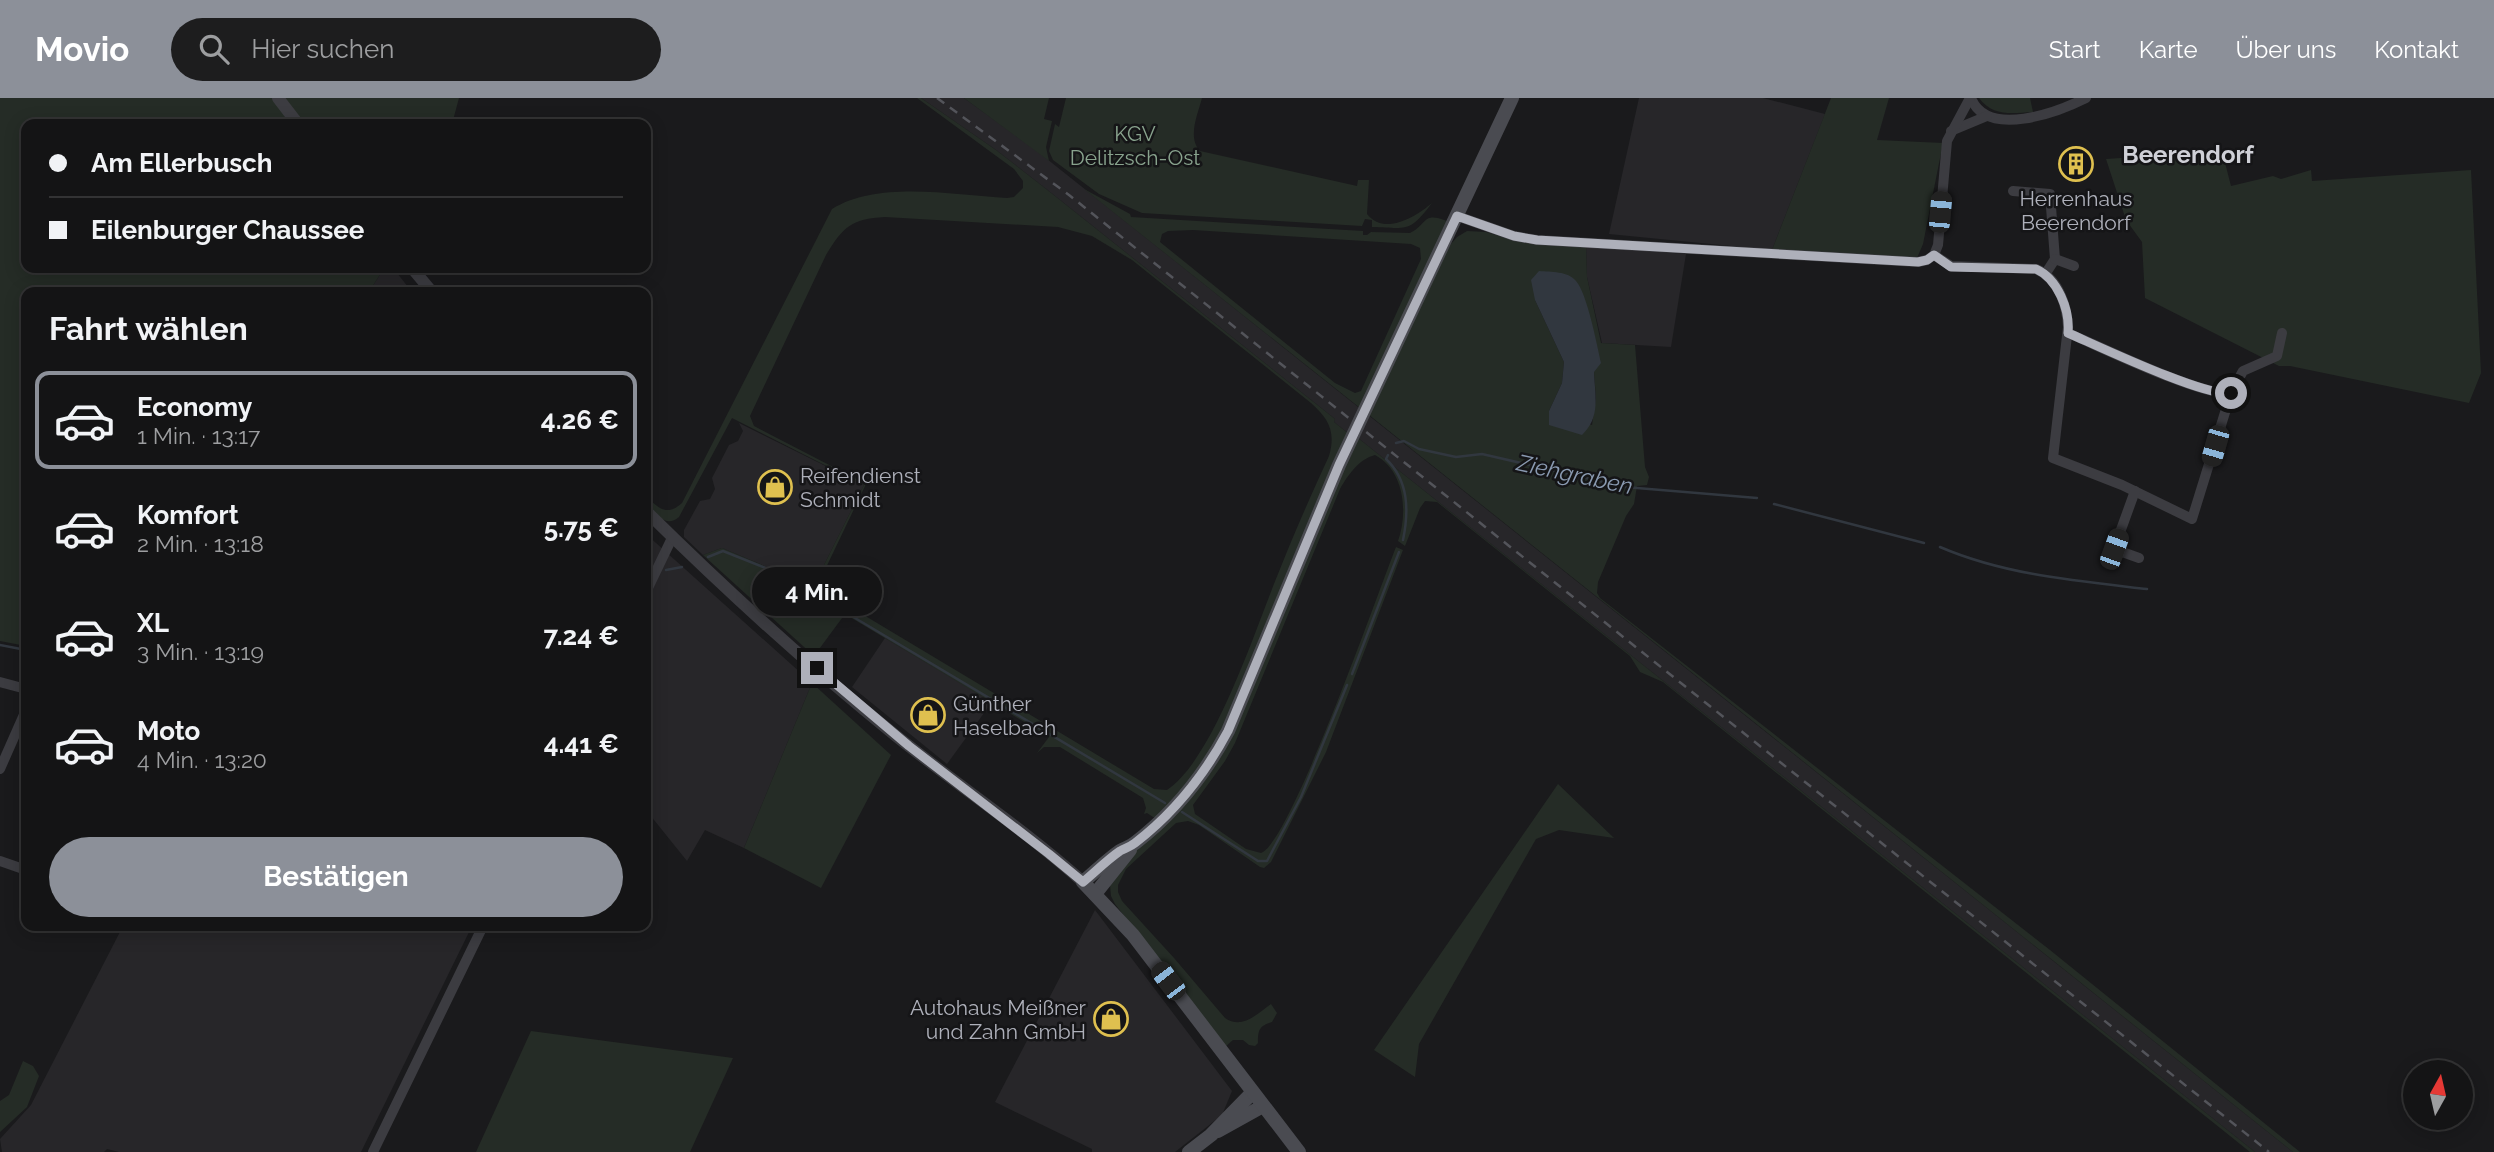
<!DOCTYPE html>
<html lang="de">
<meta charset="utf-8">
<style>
body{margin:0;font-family:Raleway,sans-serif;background:#1d1d1e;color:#f1f3f6;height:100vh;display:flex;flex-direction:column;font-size:26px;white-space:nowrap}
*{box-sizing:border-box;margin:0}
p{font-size:23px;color:#9d9ea0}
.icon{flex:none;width:38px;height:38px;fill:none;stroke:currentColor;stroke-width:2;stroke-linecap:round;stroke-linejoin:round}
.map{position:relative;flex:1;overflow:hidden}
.details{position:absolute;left:21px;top:189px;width:630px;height:644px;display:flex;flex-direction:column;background:#141415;border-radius:14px;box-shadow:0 4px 18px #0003,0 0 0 2px #333334}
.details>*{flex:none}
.top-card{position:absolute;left:21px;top:21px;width:630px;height:154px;border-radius:14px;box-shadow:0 4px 18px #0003,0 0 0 2px #333334;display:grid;align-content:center;height:154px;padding:0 28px;background:#141415}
.needle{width:46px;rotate:8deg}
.controls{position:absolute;left:2403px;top:962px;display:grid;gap:14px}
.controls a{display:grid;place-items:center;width:70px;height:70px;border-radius:50%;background:#141415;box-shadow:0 4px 18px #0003,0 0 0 2px #333334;font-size:35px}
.end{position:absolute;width:32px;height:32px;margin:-16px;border:9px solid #aeb0ba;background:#111;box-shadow:0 0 0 4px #111}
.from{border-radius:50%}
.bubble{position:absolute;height:49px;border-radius:24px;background:#141415;box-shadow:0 4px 18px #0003,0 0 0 2px #333334;font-size:23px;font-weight:700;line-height:49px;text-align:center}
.car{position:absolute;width:21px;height:42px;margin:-21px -10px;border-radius:9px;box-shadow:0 0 5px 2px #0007;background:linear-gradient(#222 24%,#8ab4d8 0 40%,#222 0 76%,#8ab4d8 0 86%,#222 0)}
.top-card b{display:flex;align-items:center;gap:24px;height:66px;font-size:26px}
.top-card b+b{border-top:2px solid #333334}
.top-card i{width:18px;height:18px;background:#f1f3f6}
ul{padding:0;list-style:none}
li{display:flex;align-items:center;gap:21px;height:98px;margin:0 14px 10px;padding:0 14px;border:4px solid transparent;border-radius:14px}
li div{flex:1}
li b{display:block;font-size:26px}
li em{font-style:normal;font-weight:700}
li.selected{border-color:#8c9099}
li>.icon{width:63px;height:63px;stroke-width:1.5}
h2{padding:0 28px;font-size:32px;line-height:84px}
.button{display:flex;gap:14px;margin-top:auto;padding:14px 28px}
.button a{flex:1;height:80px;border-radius:42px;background:#8c9099;color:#fff;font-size:28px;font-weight:700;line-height:80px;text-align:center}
header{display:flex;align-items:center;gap:42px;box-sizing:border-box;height:98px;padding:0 35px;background:#8c9099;color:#fff}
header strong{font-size:33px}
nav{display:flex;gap:38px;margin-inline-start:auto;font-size:24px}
.search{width:490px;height:63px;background:#1d1d1e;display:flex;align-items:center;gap:18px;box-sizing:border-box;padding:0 24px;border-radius:38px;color:#9d9ea0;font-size:26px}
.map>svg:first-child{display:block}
</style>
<header>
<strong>Movio</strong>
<div class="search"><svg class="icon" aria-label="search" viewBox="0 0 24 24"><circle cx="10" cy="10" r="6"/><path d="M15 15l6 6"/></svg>Hier suchen</div>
<nav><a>Start</a><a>Karte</a><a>Über uns</a><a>Kontakt</a></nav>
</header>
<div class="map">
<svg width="2494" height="1054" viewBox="0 0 2494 1054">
<rect width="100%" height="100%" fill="#1a1a1c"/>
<g fill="#272629">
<polygon points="921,0 964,0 1037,53 2293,1054 2255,1054 1358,340 1349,336 1334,324 1335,321 1050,94 996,52"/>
<polygon points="1639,0 1763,0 1825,16 1772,152 1609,136"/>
<polygon points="1586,148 1686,156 1671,249 1602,245 1587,179"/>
<polygon points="384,170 393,170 412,194 369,194"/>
<polygon points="739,325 864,387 811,493 760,466 722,450 703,457 684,439 684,432 700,403 710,401 715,391 712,380 729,347 738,343 743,333"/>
<polygon points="646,436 812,585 744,750 705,732 687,763 646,712"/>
<polygon points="885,540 992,604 947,666 852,589"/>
<polygon points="1095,812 1232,993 1222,1017 1175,1054 1092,1054 1092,1051 995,1004"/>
<polygon points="123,828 472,828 361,1054 119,1054 107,1051 104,1054 2,1054 0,1041 31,1007"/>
</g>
<g fill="#252c26" fill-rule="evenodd">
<polygon points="0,0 459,0 452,26 26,26 26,170 384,170 369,194 26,194 26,548 0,543"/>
<path d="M917,0h4l75,52 54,42 285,227 -1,3 15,12 -129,300 -21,37 -43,46h-3l-6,-4 -3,1 2,-6 -3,-10 -83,-51h-16l-7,6 12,-16 -204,-123 -31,42 -111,-101 19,-7 38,16 51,27 53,-106 -132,-67 -53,99c-14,12 -23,-4 -33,-14v-7c12,12 21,21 36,7l150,-294c46,-29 122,-14 175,-11l7,-1 9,-9v-7l-9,-12zM885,119l173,10 34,9 40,24 179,143c18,16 25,29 18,53 -17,37 -34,75 -49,113 -23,55 -65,189 -113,221l-13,-1 -332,-199 -2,-4 2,-10 44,-92 -112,-58 -4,-10 76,-161c17,-28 25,-36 59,-38z"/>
<polygon points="964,0 1049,0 1044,21 1052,23 1046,49 1049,63"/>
<path d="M1066,0h136c-4,16 -15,39 -2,53l157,35 1,-6h11l-2,34c17,22 49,3 65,-11 -23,30 -24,25 -60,24v-7l-7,-1 -3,7 -220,-13 -43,-19 -46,-34 -4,-9 6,-27 4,3z"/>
<polygon points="1831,0 1889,0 1877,42 1943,45 1923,146 1917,160 1772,152"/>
<path d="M1979,0h51l3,14c-21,1 -40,5 -54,-14z"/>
<polygon points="2222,53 2231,88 2273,78 2281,81 2311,72 2312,83 2471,72 2481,275 2469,305 2290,268 2279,268 2145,200 2142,144 2126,122 2106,61"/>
<path d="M1084,91l46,25 1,3 232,14v4h4l4,-3 39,1c18,-9 12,-22 37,-12l-87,187zM1193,132l218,14 9,4 1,11 -60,132 -6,2 -20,-10 -175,-141 2,-8 6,-3z"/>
<path d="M1467,133l19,1 30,9 70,4 1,32 14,66 34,2 10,122 4,10 -2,8 -10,1 -3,18 -8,12 -28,66 -1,11 3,5 450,352 250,202h-7l-924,-737 61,-132 21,-39 6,-7zM1535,202l59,72 2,26 -4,27 -43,-14 13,-28 2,-21z"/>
<path d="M1358,340l897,714h-5l-587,-470 -23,-10 -10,-16 -193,-154 -12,-1 -5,7 -15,38 -7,-5c10,-28 7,-70 -23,-86 -16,4 -27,20 -35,34l-105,254 -10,18 -32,44 2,9 51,35 15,4c29,-9 118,-263 135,-306l7,3 -77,202 -55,110 -7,6 -4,-1 -61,-42 -11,-4 -12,2 -50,46 -8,16v7l4,9 52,57 51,60c17,12 32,-4 46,-14l6,9 -5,9c-13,4 -14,8 -14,21l-3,3 -6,-1 -6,-5h-10l-8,7 -110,-143 -4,-8 -1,-11 21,-29 65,-66z"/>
<polygon points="812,585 891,657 821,790 744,750"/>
<polygon points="1558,686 1614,740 1559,732 1536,741 1419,946 1415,979 1374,952"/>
<polygon points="531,933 733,960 690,1054 476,1054"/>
<polygon points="23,963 33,968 39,978 27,1009 0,1034 0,1003 9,997"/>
</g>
<path fill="#31373f" d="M1539,173c12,1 29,0 37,10 11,12 21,64 25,82l-7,9c1,24 7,45 -12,63l-33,-10v-14l13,-28 2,-21 -29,-62 -4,-20z"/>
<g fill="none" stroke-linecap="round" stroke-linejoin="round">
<g stroke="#31373f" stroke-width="2.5">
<polyline points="1396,345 1404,343 1419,351 1456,359 1482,356 1625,389 1757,400"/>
<path d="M1388,357l-2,4c23,22 23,52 17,81"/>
<polyline points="1774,406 1924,445"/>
<path d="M1940,449c65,28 137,34 207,42"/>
<polyline points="708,459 723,453 768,471 819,502 850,517 1165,705"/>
<polyline points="666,472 682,469"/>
<polyline points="0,547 26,552"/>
<polyline points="1352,576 1399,454"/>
<polyline points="1182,714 1258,763 1267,763 1301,699 1347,587"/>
</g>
<g stroke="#3c3c41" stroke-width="10">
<path d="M1971,0c16,41 87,14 115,0"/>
<polyline points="1951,33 1987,18"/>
<polyline points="2013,93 2050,96 2055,161 2046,175"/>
<polyline points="1457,118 1514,138 1537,142 1918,164 1927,162 1934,157"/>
<path d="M1934,157l17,11 85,3c22,9 31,36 32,58l-15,131 69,27 70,34 39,-126 12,-22 34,-15 5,-23"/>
<polyline points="1934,157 1938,147 1947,43 1970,0"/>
<polyline points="2055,161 2074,168"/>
<path d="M2068,235c31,13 135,64 163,60"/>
<polyline points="2135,393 2114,451 2139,460"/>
<polyline points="646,494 672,440"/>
<polyline points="0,584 26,591"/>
<polyline points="0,671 26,612"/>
<polyline points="0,763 26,772"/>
<polyline points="373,1054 483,828"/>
</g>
<g stroke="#3c3c41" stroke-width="12">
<polyline points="278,0 298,26"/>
<polyline points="412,170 432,194"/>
<path d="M646,413c79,78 162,154 249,224 62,50 129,94 188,147"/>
</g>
<g stroke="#4a4b51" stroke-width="14">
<polyline points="1095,796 1130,752"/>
<polyline points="1218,1033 1263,1008"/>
<polyline points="1189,1054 1211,1037 1252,995"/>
<path d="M1299,1054l-166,-217 -50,-53c12,-10 24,-22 37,-31 5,-3 10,-4 15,-8 39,-30 70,-69 93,-112l111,-266 173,-367"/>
</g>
<polyline stroke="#53545a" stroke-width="2.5" stroke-dasharray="9 7" stroke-linecap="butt" points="937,0 1069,97 2269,1054"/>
</g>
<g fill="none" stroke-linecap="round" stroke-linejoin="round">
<path stroke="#aeb0ba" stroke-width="9" d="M817,570l92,78 140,108 34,28c12,-10 24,-22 37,-31 5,-3 10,-4 15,-8 39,-30 70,-69 93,-112l111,-266 118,-249 57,20 23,4 381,22 9,-2 7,-5 17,12 85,2c22,10 34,41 32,64 30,13 137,64 163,60"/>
</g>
<defs>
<g id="building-ring" transform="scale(1.75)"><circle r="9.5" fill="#151517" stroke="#dfc04f" stroke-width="1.5"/><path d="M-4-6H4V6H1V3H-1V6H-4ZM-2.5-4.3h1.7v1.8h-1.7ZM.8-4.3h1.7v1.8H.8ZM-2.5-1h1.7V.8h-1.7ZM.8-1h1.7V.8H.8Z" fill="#dfc04f"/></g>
<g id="shop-ring" transform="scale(1.75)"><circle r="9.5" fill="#151517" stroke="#dfc04f" stroke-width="1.5"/><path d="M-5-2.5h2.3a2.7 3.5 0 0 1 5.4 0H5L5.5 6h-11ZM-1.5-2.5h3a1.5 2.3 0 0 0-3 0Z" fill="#dfc04f"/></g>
</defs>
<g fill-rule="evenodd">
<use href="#building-ring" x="2076" y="66"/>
<use href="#shop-ring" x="775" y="389"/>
<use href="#shop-ring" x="928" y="617"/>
<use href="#shop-ring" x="1111" y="921"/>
</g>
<g text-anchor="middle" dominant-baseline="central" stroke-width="5" stroke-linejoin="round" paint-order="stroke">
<g font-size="21" fill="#88a38d" stroke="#151517">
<text x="1135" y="35">KGV<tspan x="1135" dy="24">Delitzsch-Ost</tspan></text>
</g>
<g font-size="21" fill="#aeb0ba" stroke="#151517" text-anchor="start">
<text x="2076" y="100" text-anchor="middle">Herrenhaus<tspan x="2076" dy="24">Beerendorf</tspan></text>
<text x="800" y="377">Reifendienst<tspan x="800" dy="24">Schmidt</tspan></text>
<text x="953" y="605">Günther<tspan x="953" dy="24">Haselbach</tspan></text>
<text x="1086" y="909" text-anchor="end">Autohaus Meißner<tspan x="1086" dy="24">und Zahn GmbH</tspan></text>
</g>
<g font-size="23" font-style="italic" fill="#8a9ab1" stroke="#151517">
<text transform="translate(1575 376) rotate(12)">Ziehgraben</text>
</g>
<g font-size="24" font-weight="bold" fill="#cfd0d7" stroke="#151517">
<text x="2188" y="56">Beerendorf</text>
</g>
</g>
</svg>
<div class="controls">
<a><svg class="needle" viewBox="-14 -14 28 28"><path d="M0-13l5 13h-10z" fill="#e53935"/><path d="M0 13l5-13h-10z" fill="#9d9ea0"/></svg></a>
</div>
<i class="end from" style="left:2231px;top:295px"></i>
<i class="end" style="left:817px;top:570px"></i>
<div class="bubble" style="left:752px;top:469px;width:130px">4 Min.</div>
<i class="car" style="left:1940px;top:114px;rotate:5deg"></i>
<i class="car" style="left:2215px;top:348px;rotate:196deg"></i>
<i class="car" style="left:2114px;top:451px;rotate:20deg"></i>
<i class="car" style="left:1168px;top:883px;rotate:323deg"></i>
<div class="top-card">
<b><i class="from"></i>Am Ellerbusch</b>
<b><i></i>Eilenburger Chaussee</b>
</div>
<section class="details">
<h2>Fahrt wählen</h2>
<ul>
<li class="selected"><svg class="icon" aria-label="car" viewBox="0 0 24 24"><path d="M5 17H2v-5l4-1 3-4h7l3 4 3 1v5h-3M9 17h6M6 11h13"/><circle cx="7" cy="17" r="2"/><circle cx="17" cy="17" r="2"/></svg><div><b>Economy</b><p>1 Min. · 13:17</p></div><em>4.26 €</em></li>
<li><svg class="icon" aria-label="car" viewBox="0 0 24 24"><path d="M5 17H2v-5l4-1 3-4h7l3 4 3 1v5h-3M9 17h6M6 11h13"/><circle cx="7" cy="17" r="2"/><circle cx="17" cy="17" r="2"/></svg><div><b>Komfort</b><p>2 Min. · 13:18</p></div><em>5.75 €</em></li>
<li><svg class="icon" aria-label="car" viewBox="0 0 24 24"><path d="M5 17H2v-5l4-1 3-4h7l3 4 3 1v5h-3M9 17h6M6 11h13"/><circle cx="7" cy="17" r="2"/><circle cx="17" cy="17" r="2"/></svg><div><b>XL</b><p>3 Min. · 13:19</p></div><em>7.24 €</em></li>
<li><svg class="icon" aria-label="car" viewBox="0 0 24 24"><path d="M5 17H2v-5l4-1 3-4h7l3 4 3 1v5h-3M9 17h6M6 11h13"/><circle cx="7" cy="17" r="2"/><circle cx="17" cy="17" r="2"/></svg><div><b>Moto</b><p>4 Min. · 13:20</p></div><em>4.41 €</em></li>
</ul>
<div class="button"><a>Bestätigen</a></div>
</section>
</div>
